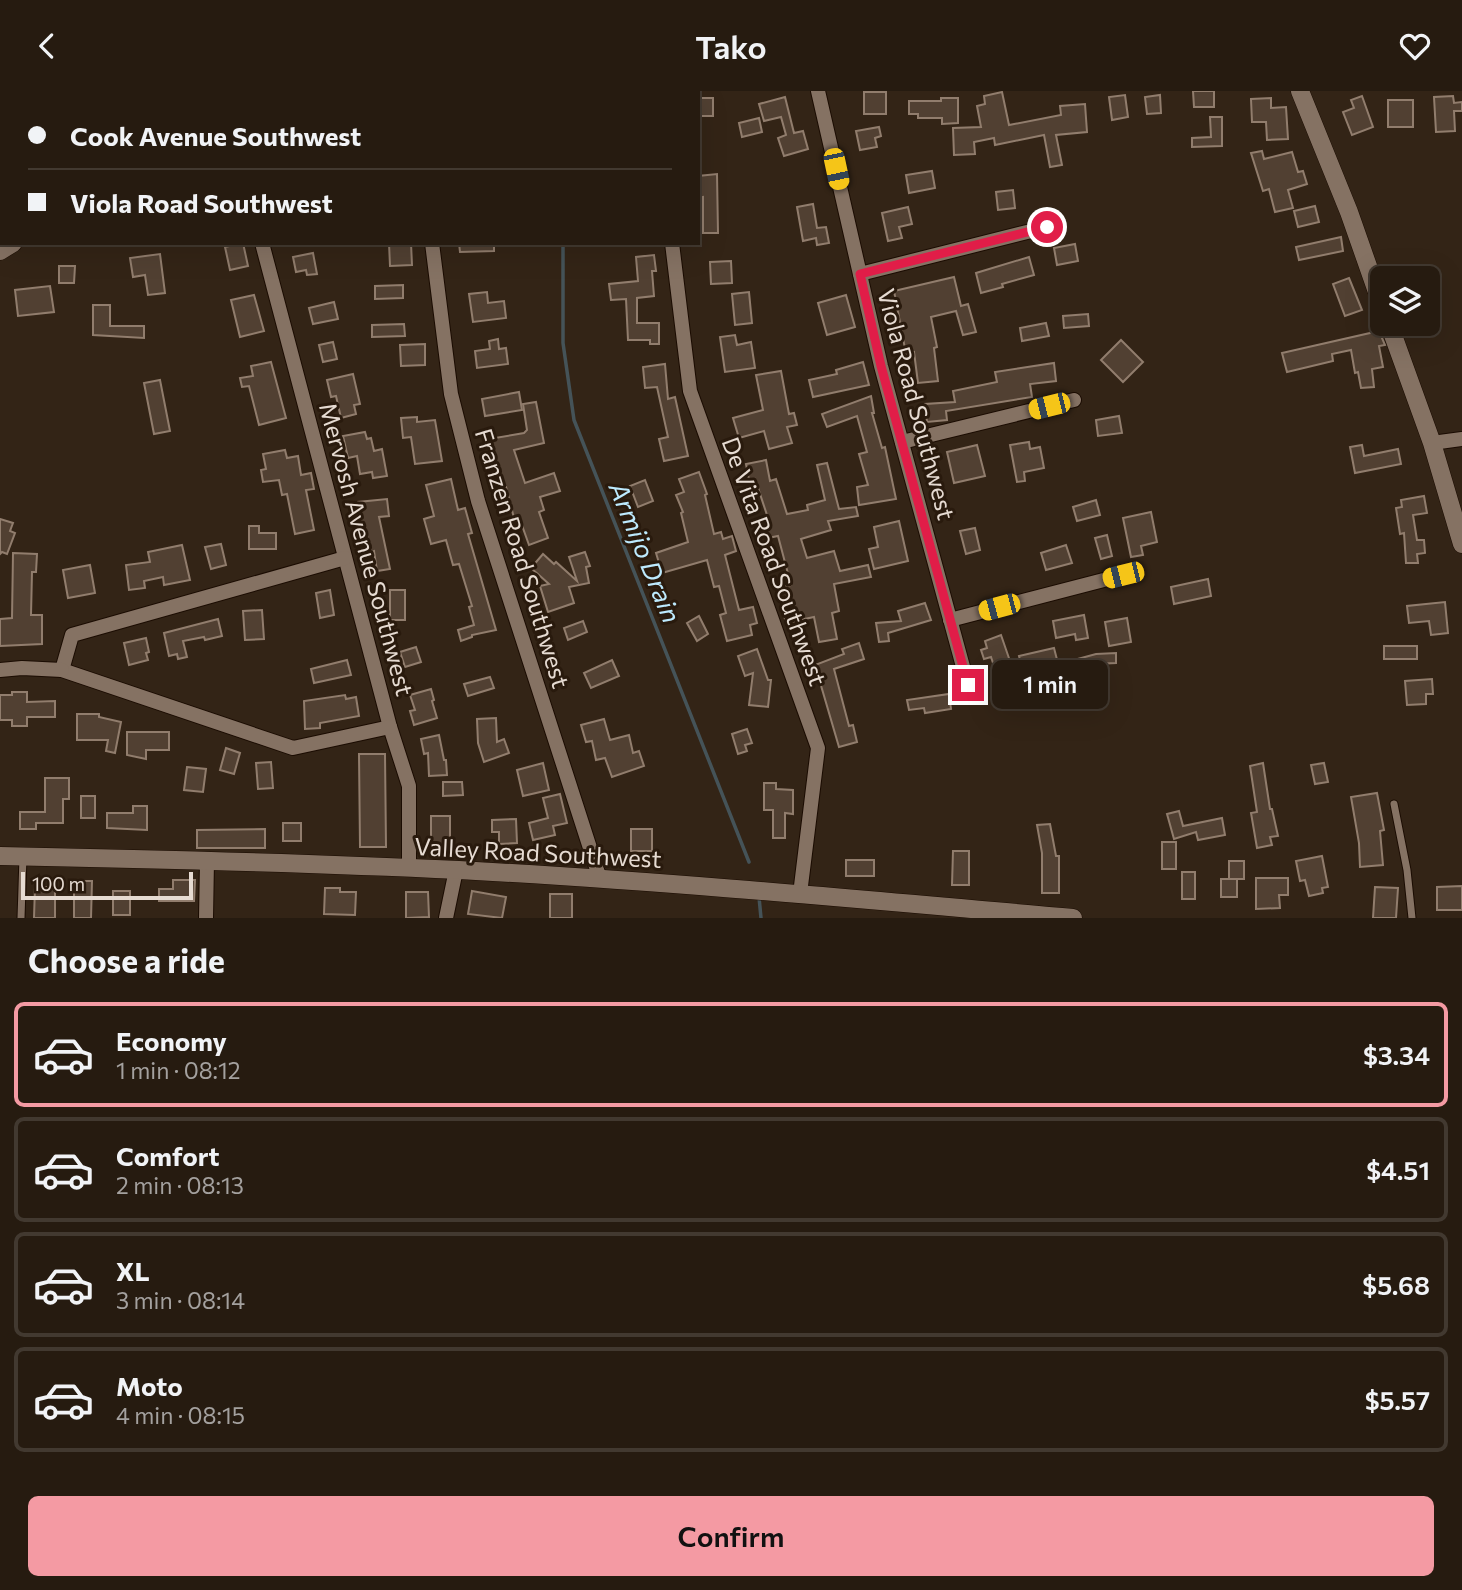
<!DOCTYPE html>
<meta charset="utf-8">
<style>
body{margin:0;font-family:Commissioner,sans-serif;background:#2e2419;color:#f1f3f6;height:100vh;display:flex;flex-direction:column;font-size:26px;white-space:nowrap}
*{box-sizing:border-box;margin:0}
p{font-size:23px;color:#a4a19f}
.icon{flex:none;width:38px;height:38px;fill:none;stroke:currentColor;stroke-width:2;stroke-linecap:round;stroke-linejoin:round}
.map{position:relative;height:827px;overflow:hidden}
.panel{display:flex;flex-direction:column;background:#261b10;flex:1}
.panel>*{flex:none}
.top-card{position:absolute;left:0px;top:0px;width:700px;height:154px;box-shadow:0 7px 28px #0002,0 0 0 2px #423930;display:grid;align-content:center;height:154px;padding:0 28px;background:#261b10}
.buttons{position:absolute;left:1370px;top:175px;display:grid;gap:14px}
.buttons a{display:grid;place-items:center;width:70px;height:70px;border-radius:10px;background:#261b10;box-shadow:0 7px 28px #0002,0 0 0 2px #423930;font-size:35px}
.scale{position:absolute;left:21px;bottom:18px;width:172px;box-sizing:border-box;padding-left:7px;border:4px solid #e6dbd2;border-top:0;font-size:19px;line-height:24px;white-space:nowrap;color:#e6dbd2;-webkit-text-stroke:5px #291a0d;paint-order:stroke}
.end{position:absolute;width:32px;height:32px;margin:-16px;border:9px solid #e11d48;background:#fff;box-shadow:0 0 0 4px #fff}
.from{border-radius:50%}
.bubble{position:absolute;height:49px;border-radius:10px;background:#261b10;box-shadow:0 7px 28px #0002,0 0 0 2px #423930;font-size:23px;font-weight:600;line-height:49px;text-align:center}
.car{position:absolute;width:21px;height:42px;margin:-21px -10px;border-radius:9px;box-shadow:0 0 5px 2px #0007;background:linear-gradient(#f5c518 24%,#345 0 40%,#f5c518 0 76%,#345 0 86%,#f5c518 0)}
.top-card b{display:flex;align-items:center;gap:24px;height:66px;font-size:26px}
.top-card b+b{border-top:2px solid #423930}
.top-card i{width:18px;height:18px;background:#f1f3f6}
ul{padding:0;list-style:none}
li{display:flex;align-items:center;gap:21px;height:105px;margin:0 14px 10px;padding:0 14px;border:4px solid #423930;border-radius:10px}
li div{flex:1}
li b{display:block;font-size:26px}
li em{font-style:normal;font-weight:600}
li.active{border-color:#f49aa3}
li>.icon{width:63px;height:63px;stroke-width:1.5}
h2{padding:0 28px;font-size:32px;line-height:84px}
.action{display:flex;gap:14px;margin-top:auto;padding:14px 28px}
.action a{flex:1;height:80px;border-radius:10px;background:#f49aa3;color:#111;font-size:28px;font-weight:600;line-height:80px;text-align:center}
header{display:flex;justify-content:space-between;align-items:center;height:91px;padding:0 28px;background:#261b10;font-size:32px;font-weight:600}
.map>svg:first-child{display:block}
</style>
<header><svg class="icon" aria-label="back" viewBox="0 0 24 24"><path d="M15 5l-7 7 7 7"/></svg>Tako<svg class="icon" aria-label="heart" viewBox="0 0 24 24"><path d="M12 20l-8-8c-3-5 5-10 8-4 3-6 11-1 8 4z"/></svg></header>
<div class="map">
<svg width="1462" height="827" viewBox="0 0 1462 827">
<rect width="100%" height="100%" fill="#332416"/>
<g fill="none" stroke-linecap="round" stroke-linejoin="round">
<g stroke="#455358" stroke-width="3.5">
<polyline points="562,1 562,2"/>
<polyline points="563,152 563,252 574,329 749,771"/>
<polyline points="759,806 761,827"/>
</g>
</g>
<g fill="#514032" stroke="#917d6d" stroke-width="2">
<polygon points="1193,0 1214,0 1214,16 1194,16"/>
<rect x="864" y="1" width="22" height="22"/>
<polygon points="1002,1 1009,34 1061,24 1060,15 1085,13 1087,41 1056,44 1062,74 1050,76 1044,44 995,54 994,47 974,51 975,63 954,64 953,37 981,36 977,15 985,13 984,5"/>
<polygon points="1125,4 1128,26 1112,29 1109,6"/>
<polygon points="1160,4 1161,22 1147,23 1145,6"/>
<polygon points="1362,5 1373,36 1352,44 1343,21 1354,17 1351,9"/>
<polygon points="1453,5 1454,12 1462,11 1462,20 1454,20 1455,40 1436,41 1434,6"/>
<polygon points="785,6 794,42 803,40 808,58 784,65 778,47 786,44 781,26 764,30 759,13"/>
<rect x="698" y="7" width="15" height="18"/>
<polygon points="941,7 958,7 958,32 942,33 942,27 918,27 918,23 909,23 909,10 941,10"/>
<polygon points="1271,7 1271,17 1286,16 1288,48 1267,49 1266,31 1252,31 1251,8"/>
<rect x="1388" y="9" width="25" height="27"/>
<polygon points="1210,26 1222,26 1222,55 1192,56 1192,47 1211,46"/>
<polygon points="759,27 762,41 742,46 739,32"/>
<polygon points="879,36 881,45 875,47 877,56 860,59 856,40"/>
<polygon points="1262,60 1264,68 1292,61 1298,81 1303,80 1307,93 1288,99 1293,117 1275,121 1269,98 1263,100 1251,62"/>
<polygon points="932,80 935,97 909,102 906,84"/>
<polygon points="717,83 718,142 703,142 703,106 698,107 698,85"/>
<polygon points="1013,99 1015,117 998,119 996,101"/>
<polygon points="813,113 817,137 826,136 829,152 817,154 816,147 803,150 797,116"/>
<polygon points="1315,115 1319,131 1298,136 1294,120"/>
<polygon points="908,116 912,133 899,136 902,147 888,150 882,122"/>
<polygon points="1341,146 1343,160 1299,169 1296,156"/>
<polygon points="243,152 248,175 230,179 225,156"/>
<polygon points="389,152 411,152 412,174 390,175"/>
<polygon points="459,152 494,152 494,160 460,161"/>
<polygon points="1075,153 1078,170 1057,174 1054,157"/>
<polygon points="313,162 317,183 307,184 306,179 296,181 293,166"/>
<polygon points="160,163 165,202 148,204 145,184 133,186 130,167"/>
<polygon points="654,164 656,180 652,180 654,205 637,207 637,232 659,232 659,253 650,253 650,249 628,249 626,208 611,209 609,193 638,190 636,166"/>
<polygon points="1029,166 1034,184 1002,193 1003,196 981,202 976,182"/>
<polygon points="731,170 732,192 711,193 710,171"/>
<polygon points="59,175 75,175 74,192 59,192"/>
<polygon points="954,186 961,215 968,213 976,241 963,244 956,220 931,226 937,256 934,257 938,290 918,292 914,261 906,263 894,200"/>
<polygon points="1349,187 1362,219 1345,225 1333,193"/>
<polygon points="403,194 403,207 375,208 375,195"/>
<polygon points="50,195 54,221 18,225 15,199"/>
<polygon points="487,201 488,212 504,210 506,227 473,231 469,203"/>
<polygon points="749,201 752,232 735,234 732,203"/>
<polygon points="254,204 264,240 240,246 231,209"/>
<polygon points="846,204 855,236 827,244 818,212"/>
<polygon points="334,211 338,228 313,233 309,217"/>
<polygon points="93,214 110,214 110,235 144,235 144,247 93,244"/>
<polygon points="1088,223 1089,235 1064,237 1063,225"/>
<polygon points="1046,232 1049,245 1022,250 1020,237"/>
<polygon points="404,233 405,245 372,246 372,234"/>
<polygon points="1379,240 1385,254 1379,255 1383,276 1372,278 1374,296 1361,297 1358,281 1355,282 1351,259 1332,263 1333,270 1287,281 1282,262"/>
<polygon points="735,244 737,254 751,251 755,277 725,281 720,246"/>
<polygon points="498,248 499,258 506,257 508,273 477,277 475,260 490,258 489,250"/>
<polygon points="1121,249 1143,271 1123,291 1101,269"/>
<polygon points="333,251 337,268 323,271 319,254"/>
<polygon points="425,253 425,274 401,275 400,254"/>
<polygon points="271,271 286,327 259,334 249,295 242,296 240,287 253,285 251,275"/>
<polygon points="863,271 869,294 813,306 809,289 837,283 836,279"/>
<polygon points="1054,272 1056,290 1030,293 1032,306 946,320 947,329 927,331 925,313 955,311 953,300 997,291 995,281"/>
<polygon points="665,273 668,308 675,306 688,365 664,370 659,348 668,346 657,296 645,297 643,276"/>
<polygon points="781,280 789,323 794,322 797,334 787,336 792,352 769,358 764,340 739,347 733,327 763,319 756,284"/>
<polygon points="353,283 360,313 354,314 356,323 341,327 336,305 331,306 327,289"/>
<polygon points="160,289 170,340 154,343 144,292"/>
<polygon points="519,301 522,319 485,325 482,308"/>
<polygon points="871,305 874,322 872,322 882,357 885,356 896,408 859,414 857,396 868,394 859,363 867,361 857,325 827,336 822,323"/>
<polygon points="536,311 544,352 514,359 525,392 554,382 560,400 540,406 544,419 539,421 548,447 529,454 519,426 514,427 506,396 503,396 489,348 524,342 527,339 523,313"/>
<polygon points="1119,325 1122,342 1098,345 1096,329"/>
<polygon points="417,326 417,331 435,329 442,370 415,373 411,346 403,347 401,327"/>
<polygon points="365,341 367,348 371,347 374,360 382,358 387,385 373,387 372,381 360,383 357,365 348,367 343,345"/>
<polygon points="1029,351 1030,358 1040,356 1044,377 1024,381 1025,390 1017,391 1010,354"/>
<polygon points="977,354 985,385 954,392 947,361"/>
<polygon points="1362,354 1364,365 1398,358 1401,373 1355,382 1350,356"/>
<polygon points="285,359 287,367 298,365 301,384 311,382 314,398 306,399 314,439 295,443 287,403 282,404 279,389 263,391 261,379 266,378 263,363"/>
<polygon points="766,369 770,390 776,388 787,423 808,419 807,414 825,409 817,374 827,372 839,418 856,416 858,425 828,430 831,439 801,448 807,467 834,460 840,480 868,474 871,486 834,493 839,520 832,522 837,548 819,551 814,526 786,532 783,520 790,519 784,496 791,494 778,445 768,447 765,427 768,427 755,388 749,389 746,373"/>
<polygon points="699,381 707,403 705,404 714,443 721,441 723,448 732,445 736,460 725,464 739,519 753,516 757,532 750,534 752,544 727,550 720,524 726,522 719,495 714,496 707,469 662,482 656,462 688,451 681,422 683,421 676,404 684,401 679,388"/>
<polygon points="451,388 458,419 465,417 472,442 468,443 496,539 472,544 472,546 461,550 458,539 474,534 469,516 472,515 459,473 453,474 446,449 431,453 424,428 434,425 426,394"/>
<polygon points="645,389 653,410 638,416 630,395"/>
<polygon points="1424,405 1427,422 1413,424 1417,449 1424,449 1425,462 1417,463 1418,472 1406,472 1404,442 1400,443 1396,417 1402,416 1401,409"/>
<polygon points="387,408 389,425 379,426 390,478 377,480 374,460 371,461 368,447 362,449 358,411"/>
<polygon points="1096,409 1100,424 1077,430 1073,416"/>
<polygon points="1151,421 1157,451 1141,455 1143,464 1131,466 1123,427"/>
<polygon points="0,428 13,432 10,440 15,442 7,463 2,461 0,463"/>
<polygon points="899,430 908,470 874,478 869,458 878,456 874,436"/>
<polygon points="249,435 259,435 259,442 276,442 276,458 249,458"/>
<polygon points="975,437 980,459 966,463 960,440"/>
<polygon points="1107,444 1112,465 1101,468 1095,447"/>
<polygon points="221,453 226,474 211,478 205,456"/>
<polygon points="182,454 190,489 164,494 163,486 144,490 145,497 129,499 126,474 150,471 148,461"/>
<polygon points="1066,454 1072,472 1046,479 1041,462"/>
<polygon points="585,461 590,475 586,476 589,492 569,496 574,512 548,521 540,495 549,493 531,477 543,463 554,473 556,471 577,490 569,466"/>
<polygon points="13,462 37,463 36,481 32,481 31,524 42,524 42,553 0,555 0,528 12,527"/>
<polygon points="90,474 95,502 68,507 63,479"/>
<polygon points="1208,488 1211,505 1174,513 1171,496"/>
<polygon points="330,499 334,524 320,527 316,502"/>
<rect x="390" y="499" width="15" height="30"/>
<polygon points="1445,511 1448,542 1431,544 1429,530 1409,532 1407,515"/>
<polygon points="925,512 931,529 888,542 889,550 879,551 876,532 901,530 898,520"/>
<polygon points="262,519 264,548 245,549 243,520"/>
<polygon points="1084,524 1088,547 1076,549 1075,543 1056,547 1053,530"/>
<polygon points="699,525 708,543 697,550 687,532"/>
<polygon points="1127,527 1131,551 1109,555 1105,531"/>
<polygon points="218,528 222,545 205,549 204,546 183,550 187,566 178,568 177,563 169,565 164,542"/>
<polygon points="583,530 587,541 568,549 564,537"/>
<polygon points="1001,544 1011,573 995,578 991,566 984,568 981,559 987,557 985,550"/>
<polygon points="146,547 149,561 146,562 148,569 129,574 124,552"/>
<polygon points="859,552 864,568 834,578 849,635 853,634 857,651 839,656 815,574 844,563 842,558"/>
<rect x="1384" y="555" width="33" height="13"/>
<polygon points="416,556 421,571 405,576 400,561"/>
<polygon points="1054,557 1062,588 1045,592 1041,577 1023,581 1019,565"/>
<polygon points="757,558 768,589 771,589 768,616 749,614 753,582 745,585 738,565"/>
<polygon points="1116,562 1116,572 1094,573 1096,581 1085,584 1082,574 1070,574 1070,570 1096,563"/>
<polygon points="347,569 351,584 314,592 311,578"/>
<polygon points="612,569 619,585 591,597 584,582"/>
<polygon points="490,586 494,597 468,605 464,593"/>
<polygon points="1432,588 1433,603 1426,603 1426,613 1407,614 1405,590"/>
<polygon points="431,598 434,609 432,610 437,627 414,634 410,620 415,619 410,604"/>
<polygon points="12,601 27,601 27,611 55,610 55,626 27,626 27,635 12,635 12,629 0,629 0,604 12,604"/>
<polygon points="949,603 951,618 925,622 924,617 909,619 907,609"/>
<polygon points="345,604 346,608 356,606 359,625 320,632 320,637 305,638 304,610"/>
<polygon points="77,623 99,623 99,626 121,631 115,662 106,660 108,649 77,649"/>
<polygon points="496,627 497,651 504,648 509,662 484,671 478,652 477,628"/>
<polygon points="604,628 610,649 629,644 633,662 639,660 644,675 612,686 605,667 596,669 592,650 586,651 581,634"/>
<polygon points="747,638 752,652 745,654 747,660 738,663 732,643"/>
<polygon points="127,641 169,641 169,659 146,659 146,668 127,664"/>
<polygon points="439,644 444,669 446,669 447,684 429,685 428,662 424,663 421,648"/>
<polygon points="226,657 240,662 234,683 220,679"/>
<polygon points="359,663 385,663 386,756 360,756"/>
<polygon points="271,671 273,697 258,698 256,672"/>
<polygon points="543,672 549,699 523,705 517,679"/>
<polygon points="1263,672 1270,718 1272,718 1278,745 1270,746 1272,754 1257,757 1251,722 1257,721 1250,675"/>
<polygon points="1324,672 1328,691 1315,693 1311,674"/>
<polygon points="187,676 206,678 203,701 184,699"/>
<polygon points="45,687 69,687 69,708 63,708 63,732 36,732 36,738 20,738 20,721 45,721"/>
<polygon points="443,691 462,691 463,704 443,705"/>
<polygon points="764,692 776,692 776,698 793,699 793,723 785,722 785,747 773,747 773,719 764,719"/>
<polygon points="1377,702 1384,739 1380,740 1383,774 1360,776 1359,752 1351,706"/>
<polygon points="560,703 567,732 553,735 555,744 533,749 529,732 548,727 543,707"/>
<rect x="81" y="705" width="14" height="22"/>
<polygon points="133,715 147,715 147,739 107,737 107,722 133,722"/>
<polygon points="1179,720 1183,735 1222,727 1225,744 1198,749 1196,741 1174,748 1167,723"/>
<rect x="431" y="725" width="19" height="28"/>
<polygon points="516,728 517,752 499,753 499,741 492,741 492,729"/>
<rect x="283" y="732" width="18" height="18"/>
<polygon points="1050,733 1056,765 1059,765 1059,802 1042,802 1042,762 1037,734"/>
<polygon points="265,738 265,757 197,757 197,739"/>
<rect x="631" y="738" width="21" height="22"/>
<rect x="1162" y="751" width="14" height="27"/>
<polygon points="953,760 969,760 969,794 952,794"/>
<polygon points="1322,765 1328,796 1322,797 1323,802 1309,805 1305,789 1300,790 1296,770"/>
<rect x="846" y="769" width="28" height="16"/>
<rect x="1229" y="770" width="15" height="18"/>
<rect x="1182" y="781" width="13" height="27"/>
<polygon points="1256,787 1288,787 1288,804 1279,804 1280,817 1256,818"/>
<rect x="1221" y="788" width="16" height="18"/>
<polygon points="173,789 195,789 194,810 159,810 159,798 173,798"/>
<polygon points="74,790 92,790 91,827 74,827"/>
<polygon points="1462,795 1462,819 1437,819 1437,796"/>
<polygon points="35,796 55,796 55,827 34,827"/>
<polygon points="1375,796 1398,797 1396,827 1373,827"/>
<polygon points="325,797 340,797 340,801 356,801 355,824 324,823"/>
<rect x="113" y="800" width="17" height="24"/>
<polygon points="472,800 506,806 502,827 468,823"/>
<polygon points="406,801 428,801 429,826 406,827"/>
<rect x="550" y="803" width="22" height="24"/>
</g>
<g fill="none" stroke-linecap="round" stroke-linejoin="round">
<g stroke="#1b0c02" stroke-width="9">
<g id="service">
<polyline points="1394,713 1407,779 1412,827"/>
<polyline points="21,827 23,766"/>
</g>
</g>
<g stroke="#1b0c02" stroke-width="16">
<g id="minor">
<polyline points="413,0 413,2"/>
<polyline points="653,0 653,2"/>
<polyline points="818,0 881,275 968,594"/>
<polyline points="262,152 390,636 409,695 409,778"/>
<polyline points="432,152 451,303 478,410 600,788"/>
<polyline points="672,152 690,300 818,657 800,803"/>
<polyline points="860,183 1047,136"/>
<polyline points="902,351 1074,309"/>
<polyline points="1432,352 1462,348"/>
<polyline points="345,467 72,544 62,579 293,657 390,636"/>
<polyline points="950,529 1123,484"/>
<polyline points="0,579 22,577 62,579"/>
<polyline points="206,827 207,770"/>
<polyline points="446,827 456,779"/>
</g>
</g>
<g stroke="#1b0c02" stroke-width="19">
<g id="tertiary">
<polyline points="1300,0 1349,121 1382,215"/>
<polyline points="346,2 355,0"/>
<polyline points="0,160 13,152"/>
<polyline points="1389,233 1432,352 1462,453"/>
<path d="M0,765c153,3 306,7 459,14 205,11 409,30 614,48"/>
</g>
</g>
<use href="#service" stroke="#857263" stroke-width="7"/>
<use href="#minor" stroke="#857263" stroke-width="14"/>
<use href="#tertiary" stroke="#857263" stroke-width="18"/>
</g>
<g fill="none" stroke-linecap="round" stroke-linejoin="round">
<polyline stroke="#e11d48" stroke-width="9" points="968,594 881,275 860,183 1047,136"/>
</g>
<g text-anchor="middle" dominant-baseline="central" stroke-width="6" stroke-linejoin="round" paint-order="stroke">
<g font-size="24" fill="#e6dbd2" stroke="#291a0d">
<text transform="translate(917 313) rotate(75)">Viola Road Southwest</text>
<text transform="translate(367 458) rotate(75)">Mervosh Avenue Southwest</text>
<text transform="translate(523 467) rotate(73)">Franzen Road Southwest</text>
<text transform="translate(775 470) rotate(70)">De Vita Road Southwest</text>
<text transform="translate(538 761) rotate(3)">Valley Road Southwest</text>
</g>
<g font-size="26" font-style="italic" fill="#bdeafe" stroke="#291a0d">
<text transform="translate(646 461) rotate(68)">Armijo Drain</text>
</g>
</g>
</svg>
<div class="buttons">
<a><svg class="icon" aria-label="layers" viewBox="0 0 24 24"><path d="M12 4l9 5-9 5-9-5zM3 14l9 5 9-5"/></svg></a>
</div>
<div class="scale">100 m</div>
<i class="end from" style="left:1047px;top:136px"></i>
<i class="end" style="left:968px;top:594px"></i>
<div class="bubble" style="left:992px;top:569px;width:116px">1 min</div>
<i class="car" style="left:836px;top:78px;rotate:168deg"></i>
<i class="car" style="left:1049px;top:315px;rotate:256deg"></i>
<i class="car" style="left:1123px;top:484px;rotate:256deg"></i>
<i class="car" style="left:999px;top:516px;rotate:255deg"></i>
<div class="top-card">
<b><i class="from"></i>Cook Avenue Southwest</b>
<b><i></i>Viola Road Southwest</b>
</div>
</div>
<section class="panel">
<h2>Choose a ride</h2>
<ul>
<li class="active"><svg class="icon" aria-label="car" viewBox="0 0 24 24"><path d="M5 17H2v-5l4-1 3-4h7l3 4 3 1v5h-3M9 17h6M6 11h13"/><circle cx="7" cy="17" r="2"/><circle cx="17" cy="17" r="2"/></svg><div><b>Economy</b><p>1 min · 08:12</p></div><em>$3.34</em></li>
<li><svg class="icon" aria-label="car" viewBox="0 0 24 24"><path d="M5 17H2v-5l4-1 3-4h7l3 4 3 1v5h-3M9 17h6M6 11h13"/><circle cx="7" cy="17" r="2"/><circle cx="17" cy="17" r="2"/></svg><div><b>Comfort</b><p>2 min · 08:13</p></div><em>$4.51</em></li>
<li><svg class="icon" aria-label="car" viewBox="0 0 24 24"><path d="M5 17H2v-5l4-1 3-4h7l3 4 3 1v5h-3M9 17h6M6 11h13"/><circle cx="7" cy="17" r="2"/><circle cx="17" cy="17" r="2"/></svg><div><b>XL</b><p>3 min · 08:14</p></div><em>$5.68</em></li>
<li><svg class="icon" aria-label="car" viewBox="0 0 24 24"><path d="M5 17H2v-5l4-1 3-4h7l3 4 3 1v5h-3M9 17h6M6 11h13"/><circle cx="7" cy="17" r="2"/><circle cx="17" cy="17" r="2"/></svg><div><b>Moto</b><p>4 min · 08:15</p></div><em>$5.57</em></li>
</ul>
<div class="action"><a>Confirm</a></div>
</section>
